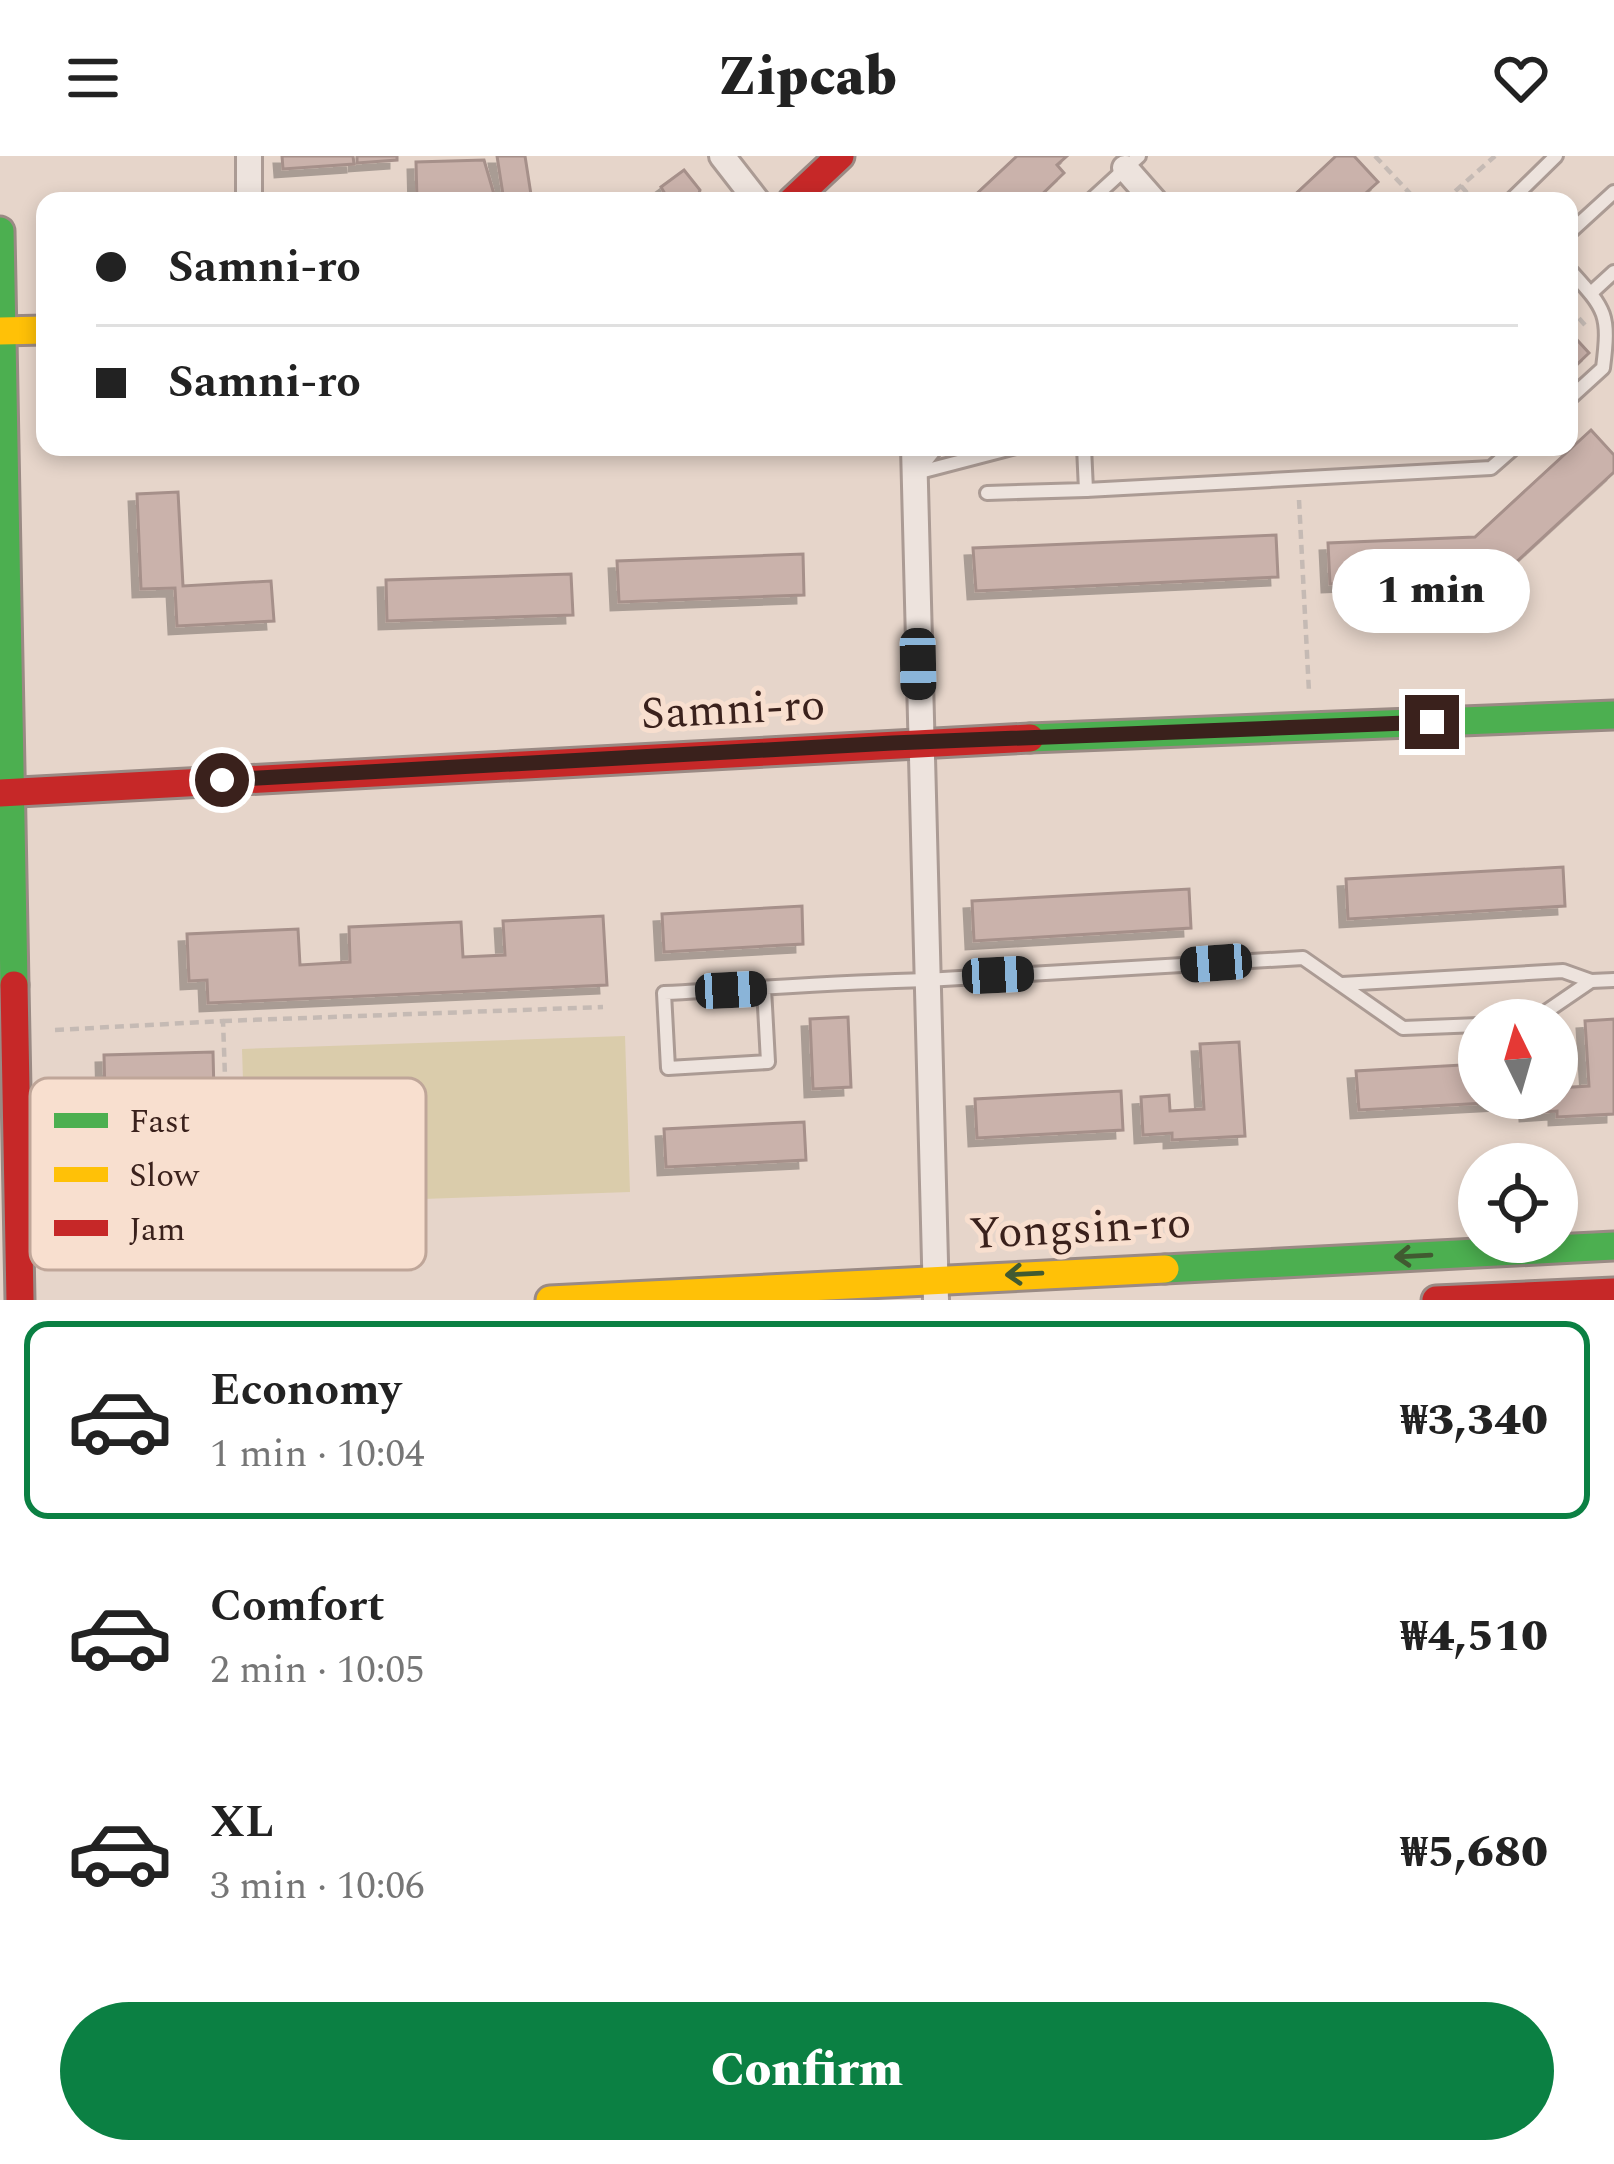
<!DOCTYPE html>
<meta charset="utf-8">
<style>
body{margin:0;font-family:Spectral,serif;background:#f6f6f6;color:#222;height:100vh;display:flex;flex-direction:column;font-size:45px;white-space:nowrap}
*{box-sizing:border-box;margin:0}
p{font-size:39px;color:#767676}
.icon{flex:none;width:66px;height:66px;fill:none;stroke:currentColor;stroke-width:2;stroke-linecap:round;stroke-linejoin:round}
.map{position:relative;height:1144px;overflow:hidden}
.drawer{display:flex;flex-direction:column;background:#fff;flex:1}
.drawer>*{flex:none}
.guide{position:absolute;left:36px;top:36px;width:1542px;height:264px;border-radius:24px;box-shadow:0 6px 18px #0003;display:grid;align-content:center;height:264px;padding:0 60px;background:#fff}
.needle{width:78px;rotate:355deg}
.buttons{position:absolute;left:1458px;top:843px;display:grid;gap:24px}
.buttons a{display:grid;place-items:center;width:120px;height:120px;border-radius:50%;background:#fff;box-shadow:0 6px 18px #0003;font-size:60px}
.end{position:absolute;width:54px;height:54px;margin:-27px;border:15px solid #3a211c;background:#fff;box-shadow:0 0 0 6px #fff}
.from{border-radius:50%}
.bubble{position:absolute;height:84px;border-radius:42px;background:#fff;box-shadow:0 6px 18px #0003;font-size:39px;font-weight:800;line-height:84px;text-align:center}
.car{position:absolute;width:36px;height:72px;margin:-36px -18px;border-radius:15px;box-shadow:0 0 9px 3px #0007;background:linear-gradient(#222 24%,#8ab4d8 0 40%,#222 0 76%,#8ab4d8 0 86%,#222 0)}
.guide b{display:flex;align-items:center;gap:42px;height:114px;font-size:45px}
.guide b+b{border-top:3px solid #e0e0e0}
.guide i{width:30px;height:30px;background:#222}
ul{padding:21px 0 0;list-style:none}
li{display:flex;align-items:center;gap:36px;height:198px;margin:0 24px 18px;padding:0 36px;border:6px solid transparent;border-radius:24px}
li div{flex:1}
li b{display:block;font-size:45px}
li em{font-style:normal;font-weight:800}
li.selected{border-color:#0b8043}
li>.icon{width:108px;height:108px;stroke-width:1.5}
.cta{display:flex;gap:24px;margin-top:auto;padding:24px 60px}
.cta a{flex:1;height:138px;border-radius:72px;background:#0b8043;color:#fff;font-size:48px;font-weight:800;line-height:138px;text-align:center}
header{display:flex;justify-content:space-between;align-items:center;height:156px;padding:0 60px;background:#fff;font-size:54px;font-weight:800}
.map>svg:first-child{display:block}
</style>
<header><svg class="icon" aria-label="menu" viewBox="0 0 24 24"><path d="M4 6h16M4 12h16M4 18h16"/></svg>Zipcab<svg class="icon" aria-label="heart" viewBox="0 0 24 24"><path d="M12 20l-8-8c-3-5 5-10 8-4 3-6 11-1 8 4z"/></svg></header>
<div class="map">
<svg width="1614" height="1144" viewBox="0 0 1614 1144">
<defs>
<filter id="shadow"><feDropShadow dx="-8" dy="8" stdDeviation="0" flood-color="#0004"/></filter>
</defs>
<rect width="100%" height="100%" fill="#e6d5ca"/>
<polygon fill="#daccab" points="625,880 630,1036 247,1049 242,893"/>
<g fill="#cab2ab" stroke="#a6908a" stroke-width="3" filter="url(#shadow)">
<polygon points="282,0 353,0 354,8 283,13"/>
<polygon points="357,0 397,0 397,4 357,7"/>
<polygon points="497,0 525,0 532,45 504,45"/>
<polygon points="1017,0 1067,0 1057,9 1064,17 1035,45 969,45"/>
<polygon points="1336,0 1354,0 1378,26 1357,45 1288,45"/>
<polygon points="484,4 496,45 417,45 416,6"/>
<polygon points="684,14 700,34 697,45 665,45 668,43 661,31"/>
<polygon points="1569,175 1589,197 1569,216"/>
<polygon points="1591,274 1614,299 1614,316 1500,421 1330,428 1328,387 1475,381"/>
<polygon points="178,336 183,430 271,425 274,465 177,470 175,432 141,433 137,338"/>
<polygon points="1276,379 1278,421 976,435 973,392"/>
<polygon points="803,398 804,439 619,446 617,405"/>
<polygon points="571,418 573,459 387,465 386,424"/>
<polygon points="1563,711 1565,750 1348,763 1346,723"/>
<polygon points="1189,733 1191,772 974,785 972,745"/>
<polygon points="802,750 803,788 664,796 662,758"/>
<polygon points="603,760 607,829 208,847 207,824 189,825 187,778 298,773 300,809 350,806 349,771 461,766 463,801 505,799 503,765"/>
<polygon points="848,861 851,931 813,933 810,863"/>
<polygon points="1614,863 1614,958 1557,961 1557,955 1528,957 1527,942 1557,942 1557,932 1589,930 1585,865"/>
<polygon points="1239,886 1245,980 1172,984 1172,977 1143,979 1141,941 1169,939 1170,955 1204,953 1200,888"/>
<polygon points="213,896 217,1061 108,1064 104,899"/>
<polygon points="1479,908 1479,942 1504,942 1504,946 1359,954 1356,915"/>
<polygon points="1121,935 1123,974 977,982 975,943"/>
<polygon points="804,966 806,1004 666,1011 664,973"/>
</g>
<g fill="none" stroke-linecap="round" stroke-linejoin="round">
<g stroke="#ab9b94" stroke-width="18">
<g id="lane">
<polyline points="1090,45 1139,0"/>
<polyline points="1510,45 1556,0"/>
<polyline points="1569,77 1614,36"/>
<path d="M1569,113c37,41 41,44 34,99l-34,31"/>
<polyline points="1591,137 1614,116"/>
<polyline points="917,316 937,291"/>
<polyline points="916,317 1016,291"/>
<polyline points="1086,334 1491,312 1515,291"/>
<polyline points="987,337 1086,334 1084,291"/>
<polyline points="1342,828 1563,815 1591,825"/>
<path d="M764,832l4,74 -100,6 -4,-75c87,-4 175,-11 262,-13l377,-22 100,70 76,-3"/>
<polyline points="1534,864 1591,825 1614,824"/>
</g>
</g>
<g stroke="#ab9b94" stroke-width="30">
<g id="street">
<polyline points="249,0 249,45"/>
<polyline points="722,0 757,45"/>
<polyline points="1125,12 1154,45"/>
<polyline points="914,291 936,1144"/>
</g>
</g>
<g stroke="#9a8a84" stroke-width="33">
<g id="fast">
<polyline points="0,75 14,829"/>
<polyline points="1030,582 1614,559"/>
<polyline points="1165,1113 1614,1090"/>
</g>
</g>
<g stroke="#9a8a84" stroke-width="33">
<g id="slow">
<polyline points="0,175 45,174"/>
<polyline points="550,1144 1165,1113"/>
</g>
</g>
<g stroke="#9a8a84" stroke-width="33">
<g id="jam">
<polyline points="792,45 840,0"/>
<polyline points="0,637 1030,582"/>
<polyline points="14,829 20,1144"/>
<polyline points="1436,1144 1614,1136"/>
</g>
</g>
<g stroke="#c5bab4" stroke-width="4.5" stroke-dasharray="9 6" stroke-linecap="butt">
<polyline points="1375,0 1417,45"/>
<polyline points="1461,30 1474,45"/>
<polyline points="1444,45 1495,0"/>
<polyline points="1569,151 1585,169"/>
<polyline points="1299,344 1309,536"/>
<polyline points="223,865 603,851"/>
<polyline points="55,874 223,865 230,1060"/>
</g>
<use href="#lane" stroke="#ede3dd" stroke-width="12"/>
<use href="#street" stroke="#ede3dd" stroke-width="24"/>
<use href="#fast" stroke="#4caf50" stroke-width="27"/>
<use href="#slow" stroke="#ffc107" stroke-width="27"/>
<use href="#jam" stroke="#c62828" stroke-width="27"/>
</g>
<defs><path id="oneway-shaft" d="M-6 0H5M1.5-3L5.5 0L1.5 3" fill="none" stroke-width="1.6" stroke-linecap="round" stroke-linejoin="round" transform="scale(3)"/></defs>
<g stroke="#415a31">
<use href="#oneway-shaft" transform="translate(1413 1100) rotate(177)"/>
<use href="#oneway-shaft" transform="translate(1024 1118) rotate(177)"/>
</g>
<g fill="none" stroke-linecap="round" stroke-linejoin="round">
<polyline stroke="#3a211c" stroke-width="15" points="222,624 892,587 1432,566"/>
</g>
<g text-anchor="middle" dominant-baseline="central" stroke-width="10" stroke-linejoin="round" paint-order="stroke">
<g font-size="45" fill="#3a211c" stroke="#f8dfcf">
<text transform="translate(733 554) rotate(-3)">Samni-ro</text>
<text transform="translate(1080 1073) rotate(-3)">Yongsin-ro</text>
</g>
</g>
<rect x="30" y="922" width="396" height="192" rx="18" fill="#f8dfcf" stroke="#bfa699" stroke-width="3"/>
<rect x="54" y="957" width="54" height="15" fill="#4caf50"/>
<rect x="54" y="1011" width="54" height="15" fill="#ffc107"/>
<rect x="54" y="1064" width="54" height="16" fill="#c62828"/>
<g font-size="33" fill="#3a211c">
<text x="129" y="976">Fast</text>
<text x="129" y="1030">Slow</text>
<text x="129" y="1084">Jam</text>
</g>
</svg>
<div class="buttons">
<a><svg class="needle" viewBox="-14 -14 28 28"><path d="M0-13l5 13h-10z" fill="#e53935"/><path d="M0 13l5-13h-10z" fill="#767676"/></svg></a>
<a><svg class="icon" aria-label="locate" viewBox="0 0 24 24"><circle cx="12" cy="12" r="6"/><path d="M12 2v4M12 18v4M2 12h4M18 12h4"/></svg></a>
</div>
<i class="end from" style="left:222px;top:624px"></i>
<i class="end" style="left:1432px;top:566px"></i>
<div class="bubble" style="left:1332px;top:393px;width:198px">1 min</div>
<i class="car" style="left:918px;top:508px;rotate:179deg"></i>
<i class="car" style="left:1216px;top:807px;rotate:266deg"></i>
<i class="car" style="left:998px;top:819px;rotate:87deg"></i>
<i class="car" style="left:731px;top:834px;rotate:87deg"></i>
<div class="guide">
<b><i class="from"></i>Samni-ro</b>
<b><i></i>Samni-ro</b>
</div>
</div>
<section class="drawer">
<ul>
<li class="selected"><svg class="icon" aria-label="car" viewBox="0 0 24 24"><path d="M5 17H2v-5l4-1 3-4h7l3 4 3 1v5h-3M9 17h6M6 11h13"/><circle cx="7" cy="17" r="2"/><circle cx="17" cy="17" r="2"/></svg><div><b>Economy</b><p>1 min · 10:04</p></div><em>₩3,340</em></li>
<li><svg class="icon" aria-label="car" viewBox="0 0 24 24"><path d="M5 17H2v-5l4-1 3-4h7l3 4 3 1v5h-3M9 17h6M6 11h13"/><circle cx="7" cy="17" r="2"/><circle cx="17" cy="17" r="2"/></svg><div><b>Comfort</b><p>2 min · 10:05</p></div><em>₩4,510</em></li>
<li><svg class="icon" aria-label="car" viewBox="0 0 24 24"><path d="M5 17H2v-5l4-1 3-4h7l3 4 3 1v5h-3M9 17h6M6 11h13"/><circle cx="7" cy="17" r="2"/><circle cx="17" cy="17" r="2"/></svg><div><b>XL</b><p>3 min · 10:06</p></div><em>₩5,680</em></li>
</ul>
<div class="cta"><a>Confirm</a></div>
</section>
